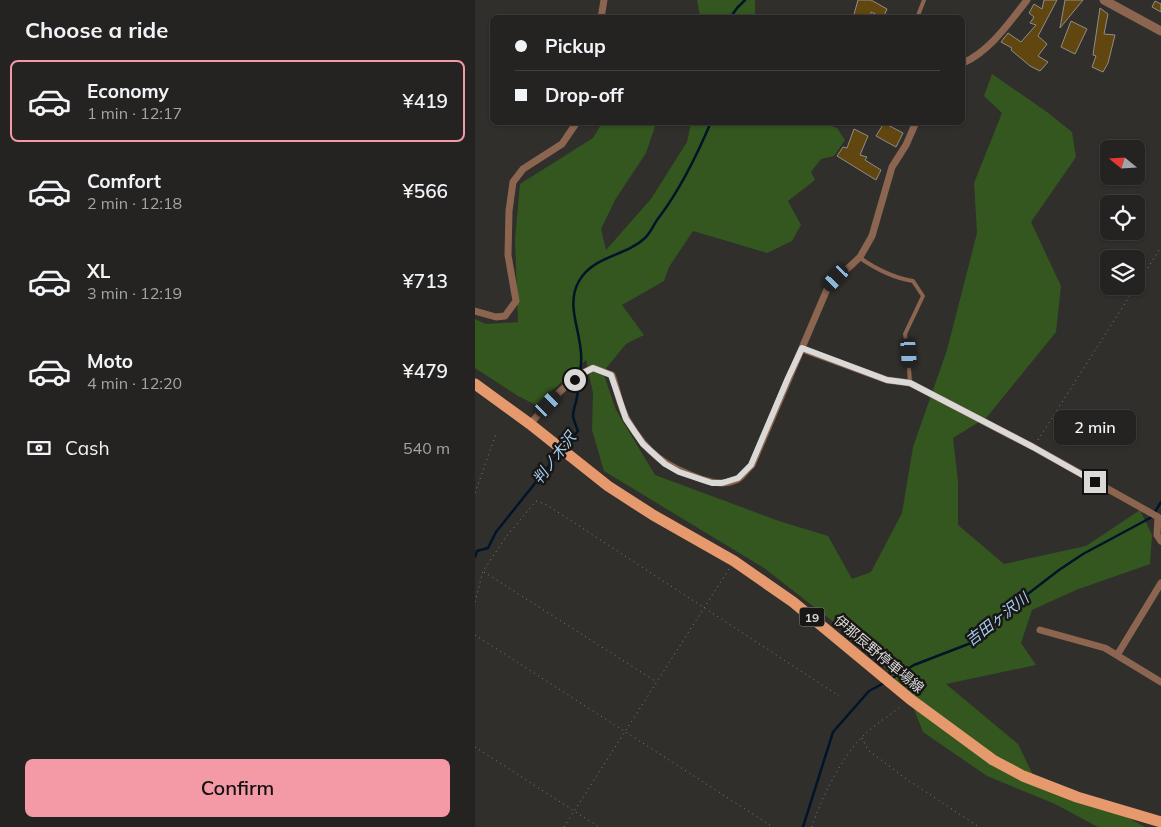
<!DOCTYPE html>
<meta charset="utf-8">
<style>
body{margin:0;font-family:Mulish,"Noto Sans JP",sans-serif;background:#302f2e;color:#f1f3f6;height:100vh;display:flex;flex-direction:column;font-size:19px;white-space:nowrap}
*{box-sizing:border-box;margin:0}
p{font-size:16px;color:#a3a4a5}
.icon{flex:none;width:28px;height:28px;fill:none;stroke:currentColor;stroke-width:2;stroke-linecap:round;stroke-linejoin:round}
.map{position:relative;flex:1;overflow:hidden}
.sheet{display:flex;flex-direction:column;background:#242321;width:475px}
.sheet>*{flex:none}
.banner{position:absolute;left:15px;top:15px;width:475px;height:110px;border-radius:8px;box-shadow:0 1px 4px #0004,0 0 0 1px #41403f;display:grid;align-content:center;height:110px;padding:0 25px;background:#242321}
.needle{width:32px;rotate:288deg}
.tools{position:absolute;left:625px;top:140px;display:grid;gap:10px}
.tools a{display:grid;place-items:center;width:45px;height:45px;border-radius:8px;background:#242321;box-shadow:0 1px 4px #0004,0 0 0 1px #41403f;font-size:25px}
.end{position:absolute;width:22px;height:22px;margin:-11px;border:6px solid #dad9d7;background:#111;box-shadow:0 0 0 2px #111}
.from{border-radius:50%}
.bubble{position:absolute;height:35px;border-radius:8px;background:#242321;box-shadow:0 1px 4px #0004,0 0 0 1px #41403f;font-size:16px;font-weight:600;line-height:35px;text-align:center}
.car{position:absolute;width:15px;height:30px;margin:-15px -8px;border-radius:6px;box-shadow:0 0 4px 1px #0007;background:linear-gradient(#222 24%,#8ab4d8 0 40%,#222 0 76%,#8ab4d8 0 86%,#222 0)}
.banner b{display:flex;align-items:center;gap:18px;height:48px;font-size:19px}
.banner b+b{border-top:1px solid #41403f}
.banner i{width:12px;height:12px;background:#f1f3f6}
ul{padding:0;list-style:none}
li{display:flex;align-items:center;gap:15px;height:82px;margin:0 10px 8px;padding:0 15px;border:2px solid transparent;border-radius:8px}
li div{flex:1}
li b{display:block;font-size:19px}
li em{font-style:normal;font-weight:600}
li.on{border-color:#f49aa6}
li>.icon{width:45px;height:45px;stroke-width:1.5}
h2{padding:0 25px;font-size:22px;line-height:60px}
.pay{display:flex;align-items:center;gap:12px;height:55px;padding:0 25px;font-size:19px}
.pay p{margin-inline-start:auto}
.button{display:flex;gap:10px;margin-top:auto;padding:10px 25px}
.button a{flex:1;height:58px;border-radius:8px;background:#f49aa6;color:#111;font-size:20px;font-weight:600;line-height:58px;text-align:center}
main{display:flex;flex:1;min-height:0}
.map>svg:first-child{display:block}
</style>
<main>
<section class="sheet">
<h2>Choose a ride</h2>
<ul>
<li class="on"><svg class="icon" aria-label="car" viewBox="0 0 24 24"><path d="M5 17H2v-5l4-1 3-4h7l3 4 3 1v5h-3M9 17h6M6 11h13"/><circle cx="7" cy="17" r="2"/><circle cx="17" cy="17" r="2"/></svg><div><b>Economy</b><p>1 min · 12:17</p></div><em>¥419</em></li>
<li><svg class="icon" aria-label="car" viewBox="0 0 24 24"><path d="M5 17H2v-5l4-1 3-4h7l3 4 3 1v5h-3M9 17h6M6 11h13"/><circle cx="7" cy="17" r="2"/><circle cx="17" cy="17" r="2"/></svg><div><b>Comfort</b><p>2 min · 12:18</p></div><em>¥566</em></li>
<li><svg class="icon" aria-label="car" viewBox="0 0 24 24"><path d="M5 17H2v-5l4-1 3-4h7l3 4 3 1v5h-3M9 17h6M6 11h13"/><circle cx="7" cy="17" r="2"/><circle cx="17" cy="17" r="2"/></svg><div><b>XL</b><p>3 min · 12:19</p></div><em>¥713</em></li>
<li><svg class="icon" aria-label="car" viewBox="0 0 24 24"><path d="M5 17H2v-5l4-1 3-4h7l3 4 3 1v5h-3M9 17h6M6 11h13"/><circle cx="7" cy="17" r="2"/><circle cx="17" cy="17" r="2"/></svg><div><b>Moto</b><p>4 min · 12:20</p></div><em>¥479</em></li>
</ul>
<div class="pay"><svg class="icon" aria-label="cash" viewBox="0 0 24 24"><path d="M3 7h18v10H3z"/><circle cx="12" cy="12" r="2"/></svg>Cash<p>540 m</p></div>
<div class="button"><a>Confirm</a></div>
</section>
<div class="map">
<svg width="686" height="827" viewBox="0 0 686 827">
<rect width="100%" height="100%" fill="#302f2c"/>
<g fill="#33571f">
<polygon points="222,0 280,0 280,17 225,17"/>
<polygon points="517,74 572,112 597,132 601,157 556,222 586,286 581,332 512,417 478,438 483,481 483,525 529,564 611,546 665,510 677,535 675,564 601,590 557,610 546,643 561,665 471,684 543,744 559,777 650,816 670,827 623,827 580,804 512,776 448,732 435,699 397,652 289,568 129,471 117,430 118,393 111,360 61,405 43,396 0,368 0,319 11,324 43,322 40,239 45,184 118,138 127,123 181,123 171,153 140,200 126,229 131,250 176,199 212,142 216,123 344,122 362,128 370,140 359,156 346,159 336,172 340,180 313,201 326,225 317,241 292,253 218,231 194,267 189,281 147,305 169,335 151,344 128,372 141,410 180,475 304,521 353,536 377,579 396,572 427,513 438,447 472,350 502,233 499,183 527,113 509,96"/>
</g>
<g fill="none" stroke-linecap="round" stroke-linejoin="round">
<g stroke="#001529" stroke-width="2.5">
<polyline points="255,18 262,8 270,0"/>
<path d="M89,447l14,-16c-2,-5 -4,-10 -5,-15 0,-6 3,-13 4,-19 2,-11 4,-23 4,-34 3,-27 -17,-56 -2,-82 15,-26 46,-24 66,-43 7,-7 9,-15 15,-22 21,-28 37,-61 51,-94"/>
<polyline points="0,557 2,551 13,548 21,532 85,452"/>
<polyline points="416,679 439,665 496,643 541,603 584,570 608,554 677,517 686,502"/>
<polyline points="328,827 358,732 394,691 409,683"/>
</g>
</g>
<g fill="#61460f" stroke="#908d8a">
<polygon points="383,0 396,0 412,9 408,18 396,12 395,18 378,18"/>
<polygon points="569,0 582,0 563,36 572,44 563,56 573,62 565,71 555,66 536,50 537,48 526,42 533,33 546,42 561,25 555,23 559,17 554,13 559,4 567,9"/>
<polygon points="590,0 608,0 585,28"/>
<polygon points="680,1 686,4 686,12 677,7"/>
<polygon points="625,8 633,14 629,34 640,35 633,63 628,72 617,67 621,56 618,55"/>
<polygon points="596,21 612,29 600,54 586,47"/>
<polygon points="409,123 428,133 421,147 401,136"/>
<polygon points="379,129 393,136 385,155 392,157 390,160 406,170 401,180 362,156 368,147 372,148"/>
</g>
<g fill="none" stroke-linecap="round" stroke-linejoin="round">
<g stroke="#7f7e7c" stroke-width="1" stroke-dasharray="1 4" stroke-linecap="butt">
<polyline points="662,285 686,247"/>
<polyline points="563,440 661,286"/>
<polyline points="0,493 21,434"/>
<polyline points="9,572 180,681"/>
<polyline points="0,602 8,571 31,537 61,501 72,505 364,696"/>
<polyline points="0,635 298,827"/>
<polyline points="387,738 393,750 430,778 504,827"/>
<polyline points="0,747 124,827"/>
<polyline points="89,827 254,569"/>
<path d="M337,827c7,-25 31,-72 50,-90 12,-12 27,-21 40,-31"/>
</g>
<g stroke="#8b6550" stroke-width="4">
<polyline points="442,18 449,0"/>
<path d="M385,258c16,11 34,20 53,23l10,15 -18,38 3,19 2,30"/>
</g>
<g stroke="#8b6550" stroke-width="7">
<polyline points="126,18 129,0"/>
<path d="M488,63c27,-12 46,-40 64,-63"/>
<polyline points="0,311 21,317 30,316 41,301 33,255 34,211 38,182 48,169 87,144 102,122"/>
<polyline points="327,349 412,380 435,383 558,447 683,517 682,535 686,541"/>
<path d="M55,424c18,-20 38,-45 63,-56l19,7c6,15 7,32 16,46 19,33 38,46 73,58 11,4 25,6 37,0 5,-3 9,-10 14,-14l76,-178 32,-30 12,-21 20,-69 14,-22 10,-23"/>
<polyline points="565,630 630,648 686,682"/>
<polyline points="644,652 686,583"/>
</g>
<polyline stroke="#8b6550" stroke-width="9" points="629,0 686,31"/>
<polyline stroke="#e6996d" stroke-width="11" points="0,384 55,424 133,486 178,515 259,561 318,602 435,699 518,760 548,776 602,797 686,822"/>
</g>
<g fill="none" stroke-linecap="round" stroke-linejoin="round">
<polyline stroke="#dad9d7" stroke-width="6" points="100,380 108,373 118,368 136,375 151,419 168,444 190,464 204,472 237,483 247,483 263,478 276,465 313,378 327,348 412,380 435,383 558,447 620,482"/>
</g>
<g text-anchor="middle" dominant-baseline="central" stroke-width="5" stroke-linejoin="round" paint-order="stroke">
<rect fill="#181716" stroke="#a09f9d" stroke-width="1" x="324.5" y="607.5" width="25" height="19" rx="4"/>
<g font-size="12" font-weight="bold" fill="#dad9d7">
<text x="337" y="617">19</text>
</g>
<g font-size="14" fill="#dad9d7" stroke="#181716">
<text transform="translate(404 654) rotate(40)">伊那辰野停車場線</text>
</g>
<g font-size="15" font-style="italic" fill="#a8d0f2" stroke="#181716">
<text transform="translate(79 458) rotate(-53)">判ノ木沢</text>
<text transform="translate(522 619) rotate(-38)">吉田ヶ沢川</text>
</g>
</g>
</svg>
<div class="tools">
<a><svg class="needle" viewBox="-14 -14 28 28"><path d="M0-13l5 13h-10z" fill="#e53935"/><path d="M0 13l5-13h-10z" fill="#a3a4a5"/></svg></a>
<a><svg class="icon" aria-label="locate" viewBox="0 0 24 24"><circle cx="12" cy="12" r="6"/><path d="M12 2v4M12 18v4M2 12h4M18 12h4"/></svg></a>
<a><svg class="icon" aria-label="layers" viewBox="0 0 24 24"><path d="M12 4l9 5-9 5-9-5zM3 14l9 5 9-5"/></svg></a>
</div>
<i class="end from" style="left:100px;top:380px"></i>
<i class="end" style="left:620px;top:482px"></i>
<div class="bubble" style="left:579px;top:410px;width:82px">2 min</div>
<i class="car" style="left:361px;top:278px;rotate:223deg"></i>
<i class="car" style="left:434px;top:353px;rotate:176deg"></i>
<i class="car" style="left:73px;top:404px;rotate:44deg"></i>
<div class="banner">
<b><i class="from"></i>Pickup</b>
<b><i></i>Drop-off</b>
</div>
</div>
</main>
